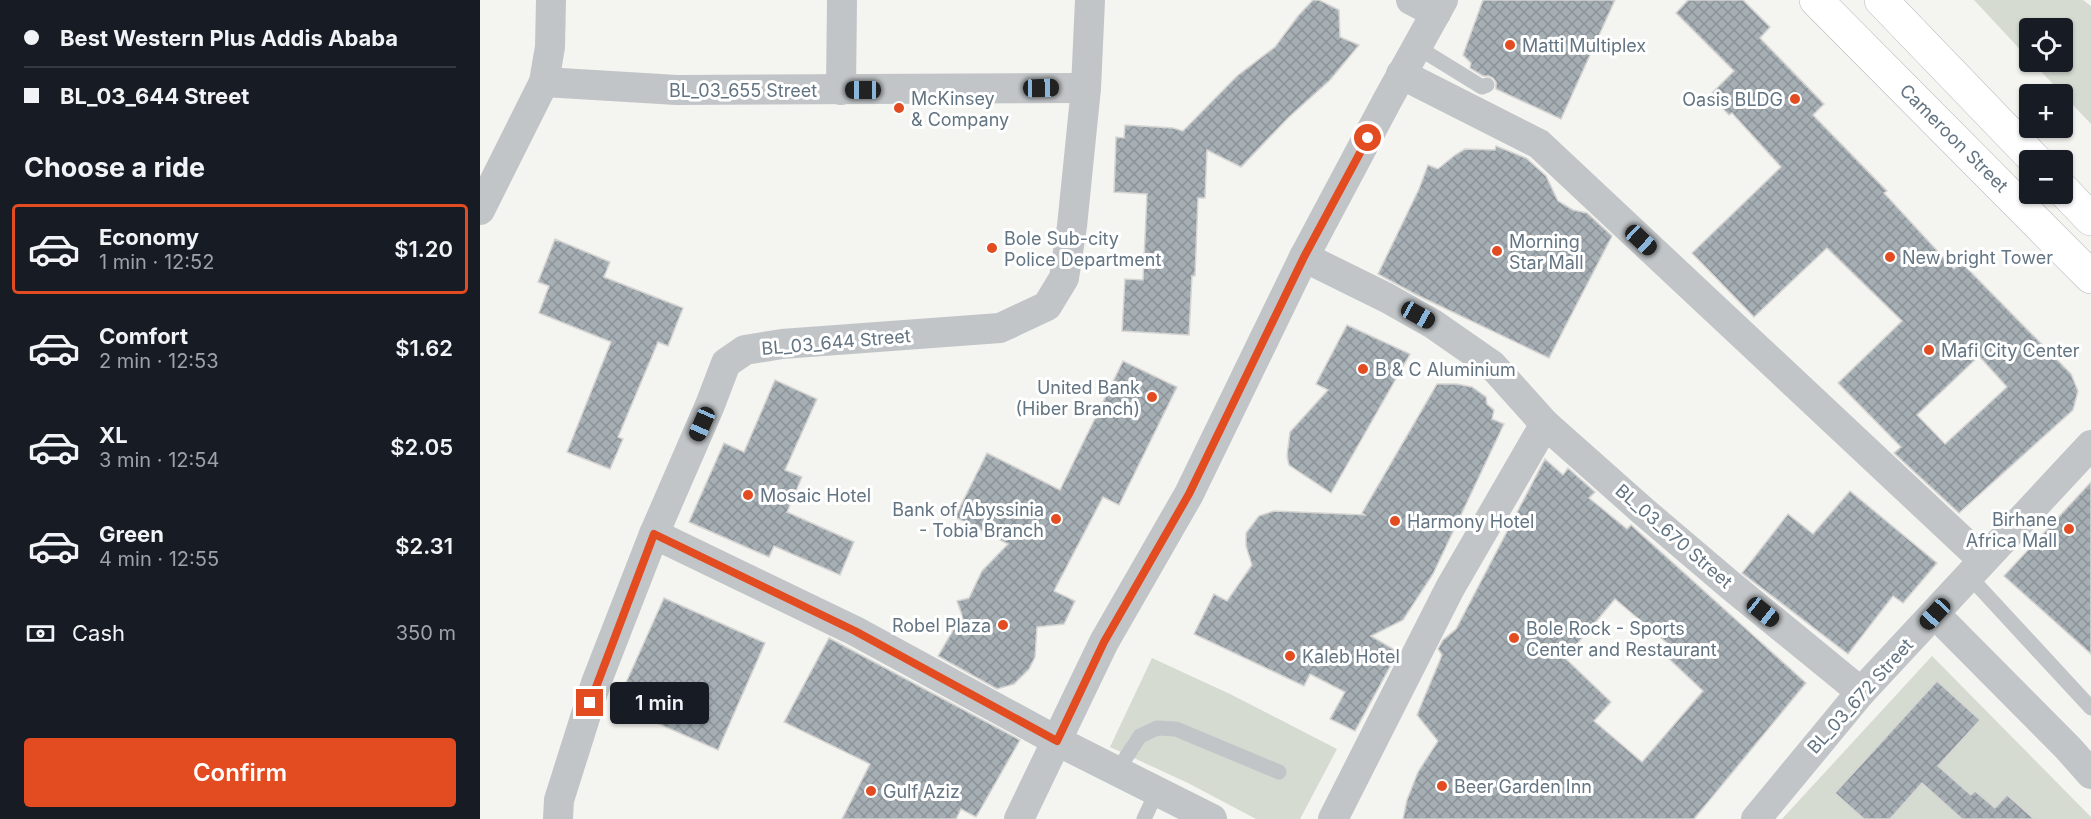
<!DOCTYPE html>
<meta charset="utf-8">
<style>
body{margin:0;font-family:Inter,sans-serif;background:#242831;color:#f1f3f6;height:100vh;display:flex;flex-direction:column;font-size:22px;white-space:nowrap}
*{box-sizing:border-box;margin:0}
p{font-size:20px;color:#9ea1a6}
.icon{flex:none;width:33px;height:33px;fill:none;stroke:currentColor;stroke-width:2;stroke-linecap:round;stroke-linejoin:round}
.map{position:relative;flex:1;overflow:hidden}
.drawer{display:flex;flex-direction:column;background:#171b24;width:480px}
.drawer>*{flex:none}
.top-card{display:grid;align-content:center;height:132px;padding:0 24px;background:#171b24}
.tools{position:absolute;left:1539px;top:18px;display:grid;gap:12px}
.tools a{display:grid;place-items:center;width:54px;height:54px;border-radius:6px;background:#171b24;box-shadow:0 2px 4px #0004;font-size:30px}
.end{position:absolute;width:27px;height:27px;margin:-14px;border:8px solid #e34b21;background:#fff;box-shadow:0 0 0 3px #fff}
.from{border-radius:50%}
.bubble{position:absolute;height:42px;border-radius:6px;background:#171b24;box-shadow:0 2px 4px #0004;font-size:20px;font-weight:600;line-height:42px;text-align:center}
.car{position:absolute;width:18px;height:36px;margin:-18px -9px;border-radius:8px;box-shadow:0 0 4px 2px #0007;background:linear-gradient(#222 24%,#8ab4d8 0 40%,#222 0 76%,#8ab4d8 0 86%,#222 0)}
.top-card b{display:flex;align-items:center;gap:21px;height:57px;font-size:22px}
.top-card b+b{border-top:2px solid #363941}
.top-card i{width:15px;height:15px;background:#f1f3f6}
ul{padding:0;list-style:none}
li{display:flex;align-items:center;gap:18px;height:90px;margin:0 12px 9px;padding:0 12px;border:3px solid transparent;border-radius:6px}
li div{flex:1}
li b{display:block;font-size:22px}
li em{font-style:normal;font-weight:600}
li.active{border-color:#e34b21}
li>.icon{width:54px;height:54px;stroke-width:1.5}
h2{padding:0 24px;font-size:27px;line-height:72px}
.pay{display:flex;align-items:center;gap:15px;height:66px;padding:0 24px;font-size:22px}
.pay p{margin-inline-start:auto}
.button{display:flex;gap:12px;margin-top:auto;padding:12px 24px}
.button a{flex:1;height:69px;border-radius:6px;background:#e34b21;color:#fff;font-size:24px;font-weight:600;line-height:69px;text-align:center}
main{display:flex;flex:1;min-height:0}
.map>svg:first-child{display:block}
</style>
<main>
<section class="drawer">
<div class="top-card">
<b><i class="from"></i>Best Western Plus Addis Ababa</b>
<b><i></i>BL_03_644 Street</b>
</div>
<h2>Choose a ride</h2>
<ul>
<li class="active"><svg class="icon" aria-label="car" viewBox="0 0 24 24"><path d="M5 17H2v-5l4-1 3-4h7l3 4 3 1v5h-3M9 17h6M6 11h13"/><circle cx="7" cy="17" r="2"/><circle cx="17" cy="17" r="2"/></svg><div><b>Economy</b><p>1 min · 12:52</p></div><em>$1.20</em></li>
<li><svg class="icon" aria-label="car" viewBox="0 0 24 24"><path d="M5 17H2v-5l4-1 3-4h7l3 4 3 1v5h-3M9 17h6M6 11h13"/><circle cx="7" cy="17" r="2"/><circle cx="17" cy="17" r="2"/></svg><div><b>Comfort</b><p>2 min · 12:53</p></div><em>$1.62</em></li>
<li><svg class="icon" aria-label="car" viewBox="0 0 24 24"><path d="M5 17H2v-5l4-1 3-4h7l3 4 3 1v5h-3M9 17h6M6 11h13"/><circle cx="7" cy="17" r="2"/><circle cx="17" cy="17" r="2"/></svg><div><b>XL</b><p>3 min · 12:54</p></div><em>$2.05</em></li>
<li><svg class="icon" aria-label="car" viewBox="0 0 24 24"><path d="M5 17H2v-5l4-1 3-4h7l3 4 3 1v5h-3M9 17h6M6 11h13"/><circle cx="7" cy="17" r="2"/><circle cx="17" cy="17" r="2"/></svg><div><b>Green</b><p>4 min · 12:55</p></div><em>$2.31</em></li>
</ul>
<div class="pay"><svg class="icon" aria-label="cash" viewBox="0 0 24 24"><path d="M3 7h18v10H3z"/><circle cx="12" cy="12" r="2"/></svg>Cash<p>350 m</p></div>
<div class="button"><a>Confirm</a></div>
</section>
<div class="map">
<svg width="1611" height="819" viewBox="0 0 1611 819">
<defs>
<pattern id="building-cross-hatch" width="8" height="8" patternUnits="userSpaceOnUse" patternTransform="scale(1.5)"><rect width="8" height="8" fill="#a6afb4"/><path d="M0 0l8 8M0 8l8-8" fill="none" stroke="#8b9398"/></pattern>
</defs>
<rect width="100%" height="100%" fill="#f4f4f0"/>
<g fill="#d5dbd1">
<polygon points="1494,0 1603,0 1611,6 1611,124 1552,62 1582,62 1582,28 1550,28 1549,59"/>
<polygon points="1452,656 1611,817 1611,819 1302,819"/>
<polygon points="672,658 750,694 857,749 820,819 776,819 708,783 630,747"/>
</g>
<g fill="url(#building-cross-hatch)" stroke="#d6d5d3" stroke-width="1.5" fill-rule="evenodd">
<polygon points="833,0 839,0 859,10 860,37 879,45 850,80 808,118 761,167 727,150 725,198 718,198 715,276 712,276 709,335 642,331 645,279 663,280 667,194 634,192 636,137 644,138 645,125 693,128 703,131 757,76 795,47 818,16"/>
<polygon points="1003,0 1135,0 1081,119 1016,89 1016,82 1013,78 1009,76 1003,76 990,68 991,63 983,55"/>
<path d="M1208,0h55l27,27 -10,11 64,66 -11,11 74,76 -3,2 70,76 7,-7 110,112 7,17 -5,19 -114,103 -65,-60 7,-6 -63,-64 64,-62 -75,-73 -73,69 -62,-64 89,-86 -49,-54 -3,2 -19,-20 24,-24 -58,-58zM1499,356l28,31 -62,57 -28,-29z"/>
<polygon points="1016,146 1046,158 1066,176 1078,201 1093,210 1107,213 1132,236 1069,358 935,294 898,274 939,189 948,165 958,169 975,155 985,149 1015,150"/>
<polygon points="75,239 130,262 124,277 203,308 188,346 178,342 138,437 143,439 130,469 87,452 131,342 59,313 69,286 58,282"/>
<polygon points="867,325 930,354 851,493 809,465 807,456 810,432 848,390 836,384"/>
<polygon points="643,361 697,387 639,505 623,497 574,591 595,601 584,624 557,627 555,657 549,669 534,684 517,689 458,656 482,615 477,601 489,598 502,571 528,544 475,517 507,453 580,490"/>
<polygon points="295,380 337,399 305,470 322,477 307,512 374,542 360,575 294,546 289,557 209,522 244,443 264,452"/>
<polygon points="957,384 977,384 992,387 1006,397 1007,404 1014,410 1012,419 1024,424 953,574 923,620 891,636 918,652 875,731 850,719 865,692 830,674 824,686 714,634 734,594 747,601 772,565 766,546 766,533 779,516 794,511 885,515 882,513"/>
<path d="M1065,459l18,16 5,-7 27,24 -6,6 38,31 4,-4 175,158 -112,136h-291l4,-19 11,-28 20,-31 -21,-26 25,-60 -4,-6 5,-9 13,-11zM1135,599l57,48 -7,8 38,36 -61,71 -48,-41 17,-19 -46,-44z"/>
<polygon points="1611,482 1611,654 1524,576"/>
<polygon points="1370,491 1457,563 1423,603 1413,596 1368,654 1262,573 1308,514 1333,534"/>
<polygon points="184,598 285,643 238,750 136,705"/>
<polygon points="349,638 540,740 496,817 481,809 476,819 362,819 390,764 304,722"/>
<polygon points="1457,681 1500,720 1458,766 1491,795 1495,791 1515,808 1527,795 1554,819 1482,819 1442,783 1410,819 1384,819 1355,793"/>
</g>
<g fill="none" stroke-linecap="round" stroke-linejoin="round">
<g stroke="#b4b8bc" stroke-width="34">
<g id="primary">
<polyline points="1336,0 1611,277"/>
<polyline points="1401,0 1555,160"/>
<polyline points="1582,189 1611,219"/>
</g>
</g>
<g stroke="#c1c5c8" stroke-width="15">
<polyline points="937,47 1002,87 1007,85"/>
<polyline points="1489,576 1611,708"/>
<polyline points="637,771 660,736 677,728 696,729 799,772"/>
<polyline points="664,819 677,791"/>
</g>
<g stroke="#c1c5c8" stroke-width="30">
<polyline points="931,0 956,13"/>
<polyline points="921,74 1059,144 1503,560"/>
<polyline points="64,82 197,90 606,88"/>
<polyline points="361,90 362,0"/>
<polyline points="0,210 64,82 70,47 71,0"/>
<polyline points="824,257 907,298 953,324 1012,365 1065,424 1163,511 1250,585 1381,692"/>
<polyline points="174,534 375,631 577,741 732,819"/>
<polyline points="1455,614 1588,748 1611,774"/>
<polyline points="78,819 79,800 116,683 174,534 230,405 246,363 265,350 302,344 520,328 567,306 584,278 592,226 606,88 610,0"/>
<polyline points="539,819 624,642 709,494 824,257 908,99 963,0"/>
<polyline points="853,819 970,588 1065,424"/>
<polyline points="1276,819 1381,692 1611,445"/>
</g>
<use href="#primary" stroke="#fff" stroke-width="33"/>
</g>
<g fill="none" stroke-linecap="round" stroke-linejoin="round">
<polyline stroke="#e34b21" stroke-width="8" points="110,703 174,534 375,631 577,741 624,642 709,494 824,257 888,138"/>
</g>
<g fill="#e34b21" stroke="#fff" stroke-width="2">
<circle cx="1030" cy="45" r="6"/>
<circle cx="1315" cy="99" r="6"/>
<circle cx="419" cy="108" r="6"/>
<circle cx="512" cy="248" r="6"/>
<circle cx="1017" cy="251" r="6"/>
<circle cx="1410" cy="257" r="6"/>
<circle cx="1449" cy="350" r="6"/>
<circle cx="883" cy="369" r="6"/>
<circle cx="672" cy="397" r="6"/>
<circle cx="268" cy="495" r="6"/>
<circle cx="576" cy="519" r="6"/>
<circle cx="915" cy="521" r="6"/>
<circle cx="1589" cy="529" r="6"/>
<circle cx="523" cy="625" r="6"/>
<circle cx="1034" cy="638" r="6"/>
<circle cx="810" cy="656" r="6"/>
<circle cx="962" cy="786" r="6"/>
<circle cx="391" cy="791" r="6"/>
</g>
<g text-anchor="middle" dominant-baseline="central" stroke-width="6" stroke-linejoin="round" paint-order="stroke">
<g font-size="18" fill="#637482" stroke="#fff" text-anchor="start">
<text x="1042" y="45">Matti Multiplex</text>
<text x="431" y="98">McKinsey<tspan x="431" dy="21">&amp; Company</tspan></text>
<text x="1303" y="99" text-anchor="end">Oasis BLDG</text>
<text x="524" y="238">Bole Sub-city<tspan x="524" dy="21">Police Department</tspan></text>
<text x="1029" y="241">Morning<tspan x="1029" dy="21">Star Mall</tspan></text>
<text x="1422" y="257">New bright Tower</text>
<text x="1461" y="350">Mafi City Center</text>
<text x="895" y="369">B &amp; C Aluminium</text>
<text x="660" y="387" text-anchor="end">United Bank<tspan x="660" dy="21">(Hiber Branch)</tspan></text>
<text x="280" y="495">Mosaic Hotel</text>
<text x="564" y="509" text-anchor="end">Bank of Abyssinia<tspan x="564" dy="21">- Tobia Branch</tspan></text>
<text x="1577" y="519" text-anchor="end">Birhane<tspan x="1577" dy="21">Africa Mall</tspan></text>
<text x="927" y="521">Harmony Hotel</text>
<text x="511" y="625" text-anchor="end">Robel Plaza</text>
<text x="1046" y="628">Bole Rock - Sports<tspan x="1046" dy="21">Center and Restaurant</tspan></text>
<text x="822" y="656">Kaleb Hotel</text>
<text x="974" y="786">Beer Garden Inn</text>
<text x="403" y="791">Gulf Aziz</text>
</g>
<g font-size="18" fill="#637482" stroke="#fff">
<text x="263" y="90">BL_03_655 Street</text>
<text transform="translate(1474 138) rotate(45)">Cameroon Street</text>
<text transform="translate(356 342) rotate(-5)">BL_03_644 Street</text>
<text transform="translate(1194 536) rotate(41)">BL_03_670 Street</text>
<text transform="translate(1380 696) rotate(-48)">BL_03_672 Street</text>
</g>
</g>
</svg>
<div class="tools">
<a><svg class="icon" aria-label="locate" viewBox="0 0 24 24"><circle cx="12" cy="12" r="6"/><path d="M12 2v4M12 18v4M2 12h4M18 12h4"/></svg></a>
<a>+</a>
<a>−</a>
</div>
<i class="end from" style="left:888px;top:138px"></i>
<i class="end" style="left:110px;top:703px"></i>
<div class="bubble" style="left:130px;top:682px;width:99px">1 min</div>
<i class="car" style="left:561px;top:88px;rotate:89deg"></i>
<i class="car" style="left:383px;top:90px;rotate:270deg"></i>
<i class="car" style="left:1161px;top:240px;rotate:133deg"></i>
<i class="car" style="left:938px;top:315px;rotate:119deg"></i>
<i class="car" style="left:222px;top:424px;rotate:204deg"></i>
<i class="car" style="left:1283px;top:612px;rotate:129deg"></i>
<i class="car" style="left:1455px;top:614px;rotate:223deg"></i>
</div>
</main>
